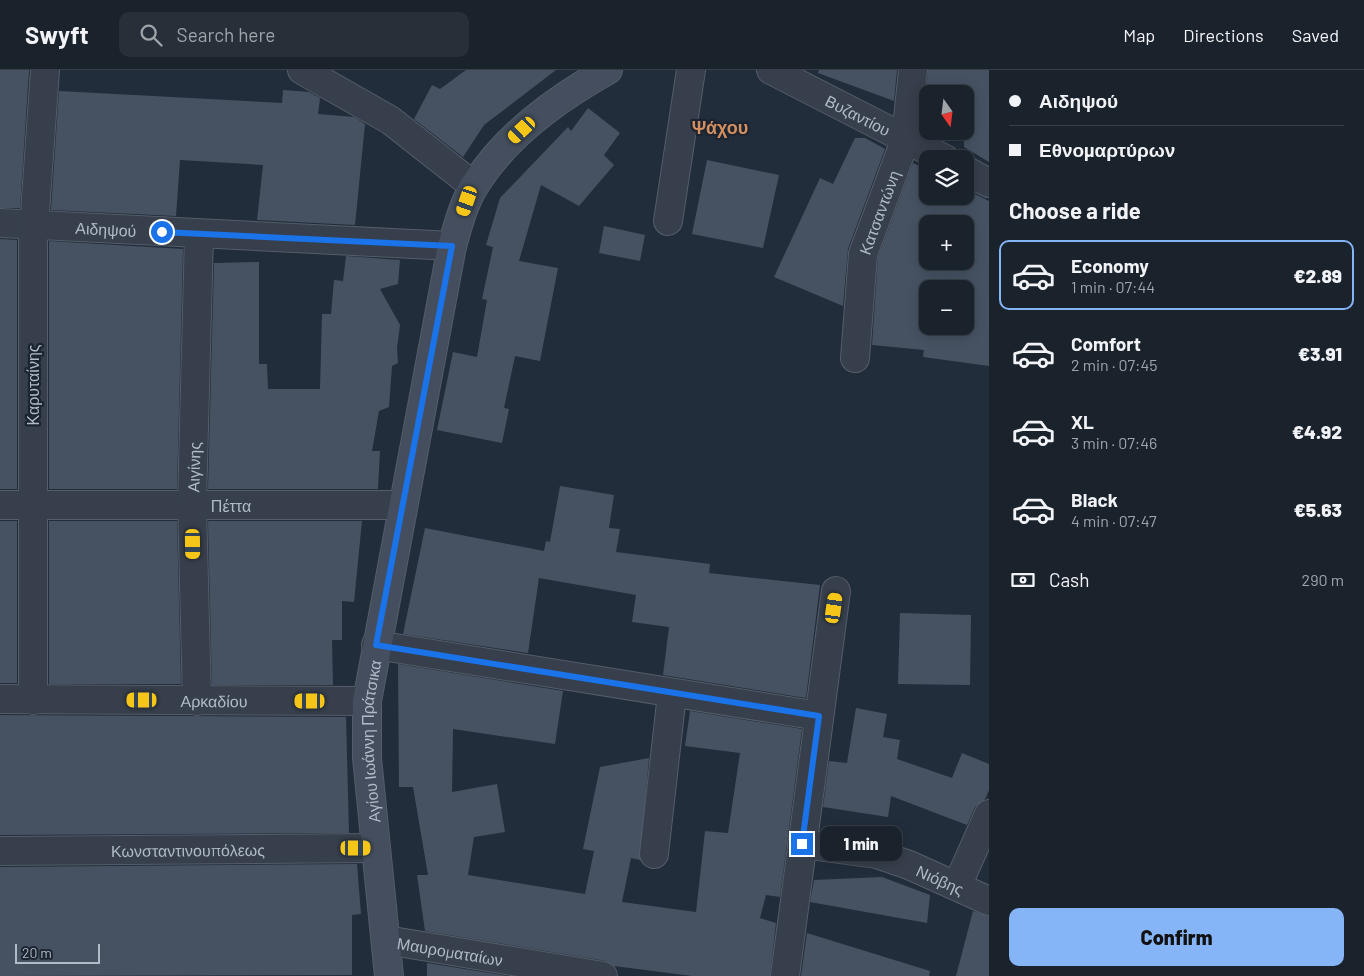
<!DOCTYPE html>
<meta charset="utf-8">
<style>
body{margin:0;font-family:Barlow,sans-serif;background:#272f38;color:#f1f3f6;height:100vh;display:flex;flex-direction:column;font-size:19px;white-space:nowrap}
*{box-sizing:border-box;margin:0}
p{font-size:16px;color:#9fa4a9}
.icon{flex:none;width:28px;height:28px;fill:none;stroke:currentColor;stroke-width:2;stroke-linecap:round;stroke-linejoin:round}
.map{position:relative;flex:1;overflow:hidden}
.details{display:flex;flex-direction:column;background:#1a222c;width:375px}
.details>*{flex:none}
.banner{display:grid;align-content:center;height:110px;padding:0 20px;background:#1a222c}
.needle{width:32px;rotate:166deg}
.controls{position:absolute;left:919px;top:15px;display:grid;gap:10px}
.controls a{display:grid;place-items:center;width:55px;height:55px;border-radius:10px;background:#1a222c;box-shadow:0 2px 12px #0003,0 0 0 1px #383f48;font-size:25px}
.scale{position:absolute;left:15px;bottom:12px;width:85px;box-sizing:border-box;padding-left:5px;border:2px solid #b1bac7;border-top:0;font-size:14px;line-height:18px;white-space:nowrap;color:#b1bac7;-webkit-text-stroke:4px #1b2430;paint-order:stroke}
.end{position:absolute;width:22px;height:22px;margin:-11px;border:6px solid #1a73e8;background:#fff;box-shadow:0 0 0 2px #fff}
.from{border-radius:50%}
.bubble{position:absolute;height:35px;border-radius:10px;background:#1a222c;box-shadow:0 2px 12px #0003,0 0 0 1px #383f48;font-size:16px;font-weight:800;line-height:35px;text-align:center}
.car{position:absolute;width:15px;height:30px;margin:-15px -8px;border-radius:6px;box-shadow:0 0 4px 1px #0007;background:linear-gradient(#f5c518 24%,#345 0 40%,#f5c518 0 76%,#345 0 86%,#f5c518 0)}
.banner b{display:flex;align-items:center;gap:18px;height:48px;font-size:19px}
.banner b+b{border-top:1px solid #383f48}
.banner i{width:12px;height:12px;background:#f1f3f6}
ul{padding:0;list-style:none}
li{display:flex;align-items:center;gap:15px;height:70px;margin:0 10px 8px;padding:0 10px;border:2px solid transparent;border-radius:10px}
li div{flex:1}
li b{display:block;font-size:19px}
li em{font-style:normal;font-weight:800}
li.on{border-color:#85b4f7}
li>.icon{width:45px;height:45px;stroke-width:1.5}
h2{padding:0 20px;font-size:22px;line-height:60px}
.pay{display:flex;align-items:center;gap:12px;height:55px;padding:0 20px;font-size:19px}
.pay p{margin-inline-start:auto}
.button{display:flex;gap:10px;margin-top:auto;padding:10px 20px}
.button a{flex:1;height:58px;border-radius:10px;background:#85b4f7;color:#111;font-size:20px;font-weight:800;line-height:58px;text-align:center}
header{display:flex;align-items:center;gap:30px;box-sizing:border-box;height:70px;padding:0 25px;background:#1a222c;border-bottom:1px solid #383f48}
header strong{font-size:24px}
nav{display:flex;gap:28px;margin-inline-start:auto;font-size:18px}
.search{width:350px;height:45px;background:#272f38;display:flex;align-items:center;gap:12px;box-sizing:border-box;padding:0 18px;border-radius:10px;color:#9fa4a9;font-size:19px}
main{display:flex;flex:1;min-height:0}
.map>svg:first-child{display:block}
</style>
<header>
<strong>Swyft</strong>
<div class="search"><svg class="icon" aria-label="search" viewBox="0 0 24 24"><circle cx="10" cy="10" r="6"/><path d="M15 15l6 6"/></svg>Search here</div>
<nav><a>Map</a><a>Directions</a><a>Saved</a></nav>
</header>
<main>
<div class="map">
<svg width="989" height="906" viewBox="0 0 989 906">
<rect width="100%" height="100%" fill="#222d3b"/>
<g fill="#465262" fill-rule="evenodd">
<polygon points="0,0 29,0 20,138 0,138"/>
<polygon points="466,0 556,0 484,55 463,87 414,49 432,15 440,19"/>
<polygon points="819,0 897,0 894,31 818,3"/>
<polygon points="928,0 989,0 989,92 964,77 965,24 928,24 928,39 925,38"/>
<polygon points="283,20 309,22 320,28 318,44 354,47 365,54 355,155 257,150 263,95 180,90 176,146 51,140 59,21 282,33"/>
<polygon points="588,38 620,63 604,85 614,95 579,136 541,115 519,191 558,198 540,291 515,286 504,338 509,339 502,373 437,360 453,282 477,287 487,230 482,229 493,177 486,175 500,128 568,57 571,61"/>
<polygon points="855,68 865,68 885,79 848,179 843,236 774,207 820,108 833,114"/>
<polygon points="707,90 779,105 763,178 692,164"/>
<path d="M913,93l15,7v26h37v-7l24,12v165l-66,-9 1,-7 -52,-5 6,-88zM928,154h37v37h-37zM928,219h37v37h-37z"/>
<polygon points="604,156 645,165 640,191 599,183"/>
<polygon points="0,169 17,170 17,419 0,419"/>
<polygon points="49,171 183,179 177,419 49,419"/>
<polygon points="346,186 400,190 398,214 380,219 400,255 397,278 398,293 392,296 389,337 379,341 372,381 380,381 378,419 208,419 214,193 259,192 259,294 267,294 268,319 320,319 322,244 331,244 334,210 343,211"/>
<polygon points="560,416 614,425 609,458 620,459 616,482 710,494 709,503 820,515 806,628 663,605 669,557 632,552 636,525 539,508 528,583 403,564 425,458 544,481 546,471 550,472"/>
<rect x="0" y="451" width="17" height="162"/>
<polygon points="49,451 177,451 181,614 49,614"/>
<polygon points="208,451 362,451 354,532 342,531 342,570 332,570 333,615 212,615"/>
<polygon points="900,543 971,545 970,615 898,614"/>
<polygon points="398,594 563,621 555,674 453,659 452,722 497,714 505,762 474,767 468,805 585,824 594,781 583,779 600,697 649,688 640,790 631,788 622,832 696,842 705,761 728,763 740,683 685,676 690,641 802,659 780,827 766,825 760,848 776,853 770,906 692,906 614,896 606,891 425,861 417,805 428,805 413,717 399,717"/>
<polygon points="856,638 887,644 883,667 900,670 897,689 952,708 962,683 989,694 989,720 985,729 975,737 967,755 891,726 888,747 823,737 829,691 847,693"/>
<polygon points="0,645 346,647 349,763 0,765"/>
<polygon points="357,794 361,844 352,845 352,905 0,906 0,797"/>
<polygon points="882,807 930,825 927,853 810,832 814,810"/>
<polygon points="973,841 989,846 989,906 956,906"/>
<polygon points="807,863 930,901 929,906 801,906"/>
<polygon points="427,893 508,906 427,906"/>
</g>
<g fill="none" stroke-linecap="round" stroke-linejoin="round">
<g stroke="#545d69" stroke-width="30">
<g id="street">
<polyline points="302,0 390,50 474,116"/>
<path id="s1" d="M771,0l174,89"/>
<polyline points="965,100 989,113"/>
<polyline points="668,151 691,0"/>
<path id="s2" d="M0,153l452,23"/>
<path id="s3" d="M855,288l8,-104 43,-116 7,-68"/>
<path id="s4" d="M0,435h403"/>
<polyline points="376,575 819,646"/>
<path id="s5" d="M0,629l367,2"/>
<polyline points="33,630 33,171 45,0"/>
<path id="s6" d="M197,631l-5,-197 7,-270"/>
<path id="s7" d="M802,774l75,10 32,11 80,36"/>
<path id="s8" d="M0,781l376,-3"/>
<polyline points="654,784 672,624"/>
<polyline points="957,816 989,744"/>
<path id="s9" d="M386,870l217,36"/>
<polyline points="785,906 836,521"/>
</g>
</g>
<g stroke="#545d69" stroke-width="30">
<g id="secondary">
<path id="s10" d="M389,906l-22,-218v-57l85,-455c6,-20 11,-42 23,-61 30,-49 83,-87 133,-115"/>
</g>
</g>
<use href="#street" stroke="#363f4b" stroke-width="28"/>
<use href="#secondary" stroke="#444e5e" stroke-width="28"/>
</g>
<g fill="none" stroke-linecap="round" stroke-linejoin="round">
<polyline stroke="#1a73e8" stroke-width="6" points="162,162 452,176 376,575 819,646 802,774"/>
</g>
<g text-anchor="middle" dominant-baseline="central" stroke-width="4.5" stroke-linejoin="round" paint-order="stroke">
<g font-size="16" fill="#b1bac7" stroke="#1b2430">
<text stroke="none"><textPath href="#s1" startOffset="98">Βυζαντίου</textPath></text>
<text stroke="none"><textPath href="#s3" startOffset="149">Κατσαντώνη</textPath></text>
<text stroke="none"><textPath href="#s2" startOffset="106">Αιδηψού</textPath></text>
<text transform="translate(32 315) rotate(-90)">Καρυταίνης</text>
<text stroke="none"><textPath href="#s6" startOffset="234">Αιγίνης</textPath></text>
<text stroke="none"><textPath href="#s4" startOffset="231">Πέττα</textPath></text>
<text stroke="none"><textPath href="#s5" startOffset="214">Αρκαδίου</textPath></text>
<text stroke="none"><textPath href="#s10" startOffset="236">Αγίου Ιωάννη Πράτσικα</textPath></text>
<text stroke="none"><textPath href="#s8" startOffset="188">Κωνσταντινουπόλεως</textPath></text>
<text stroke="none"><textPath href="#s7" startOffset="144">Νιόβης</textPath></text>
<text stroke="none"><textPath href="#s9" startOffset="65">Μαυροματαίων</textPath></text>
</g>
<g font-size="18" font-weight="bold" fill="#d38f5f" stroke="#1b2430">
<text x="720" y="57">Ψάχου</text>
</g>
</g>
</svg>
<div class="controls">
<a><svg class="needle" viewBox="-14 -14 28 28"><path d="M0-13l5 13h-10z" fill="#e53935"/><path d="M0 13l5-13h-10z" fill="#9fa4a9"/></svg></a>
<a><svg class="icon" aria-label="layers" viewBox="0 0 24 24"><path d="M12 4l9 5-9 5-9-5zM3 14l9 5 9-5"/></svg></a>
<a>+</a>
<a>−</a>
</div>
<div class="scale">20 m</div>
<i class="end from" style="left:162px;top:162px"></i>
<i class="end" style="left:802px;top:774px"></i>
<div class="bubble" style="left:820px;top:756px;width:82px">1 min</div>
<i class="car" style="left:522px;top:60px;rotate:227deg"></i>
<i class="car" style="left:467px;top:131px;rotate:199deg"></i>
<i class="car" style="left:193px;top:474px;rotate:179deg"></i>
<i class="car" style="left:834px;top:538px;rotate:8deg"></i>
<i class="car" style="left:142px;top:630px;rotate:270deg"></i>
<i class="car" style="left:310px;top:631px;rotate:270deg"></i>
<i class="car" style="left:356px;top:778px;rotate:90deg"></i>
</div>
<section class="details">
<div class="banner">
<b><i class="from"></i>Αιδηψού</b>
<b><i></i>Εθνομαρτύρων</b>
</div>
<h2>Choose a ride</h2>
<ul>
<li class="on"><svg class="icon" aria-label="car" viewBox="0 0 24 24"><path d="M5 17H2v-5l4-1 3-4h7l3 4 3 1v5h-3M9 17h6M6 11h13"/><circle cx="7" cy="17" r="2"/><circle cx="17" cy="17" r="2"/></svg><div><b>Economy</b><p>1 min · 07:44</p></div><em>€2.89</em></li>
<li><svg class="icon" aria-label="car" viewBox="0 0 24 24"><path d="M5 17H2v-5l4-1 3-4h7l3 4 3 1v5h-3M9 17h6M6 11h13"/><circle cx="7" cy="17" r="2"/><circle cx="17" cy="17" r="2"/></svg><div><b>Comfort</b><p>2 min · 07:45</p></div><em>€3.91</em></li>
<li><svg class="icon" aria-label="car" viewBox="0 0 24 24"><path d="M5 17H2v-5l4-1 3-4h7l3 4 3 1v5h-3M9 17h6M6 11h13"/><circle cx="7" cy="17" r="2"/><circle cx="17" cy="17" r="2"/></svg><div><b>XL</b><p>3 min · 07:46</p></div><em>€4.92</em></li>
<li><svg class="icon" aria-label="car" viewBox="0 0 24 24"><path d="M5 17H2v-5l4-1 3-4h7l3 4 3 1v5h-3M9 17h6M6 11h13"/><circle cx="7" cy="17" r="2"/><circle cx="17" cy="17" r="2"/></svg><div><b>Black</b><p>4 min · 07:47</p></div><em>€5.63</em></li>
</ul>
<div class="pay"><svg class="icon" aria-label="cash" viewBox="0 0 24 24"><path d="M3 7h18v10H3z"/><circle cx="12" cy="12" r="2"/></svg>Cash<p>290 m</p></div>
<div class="button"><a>Confirm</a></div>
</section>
</main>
